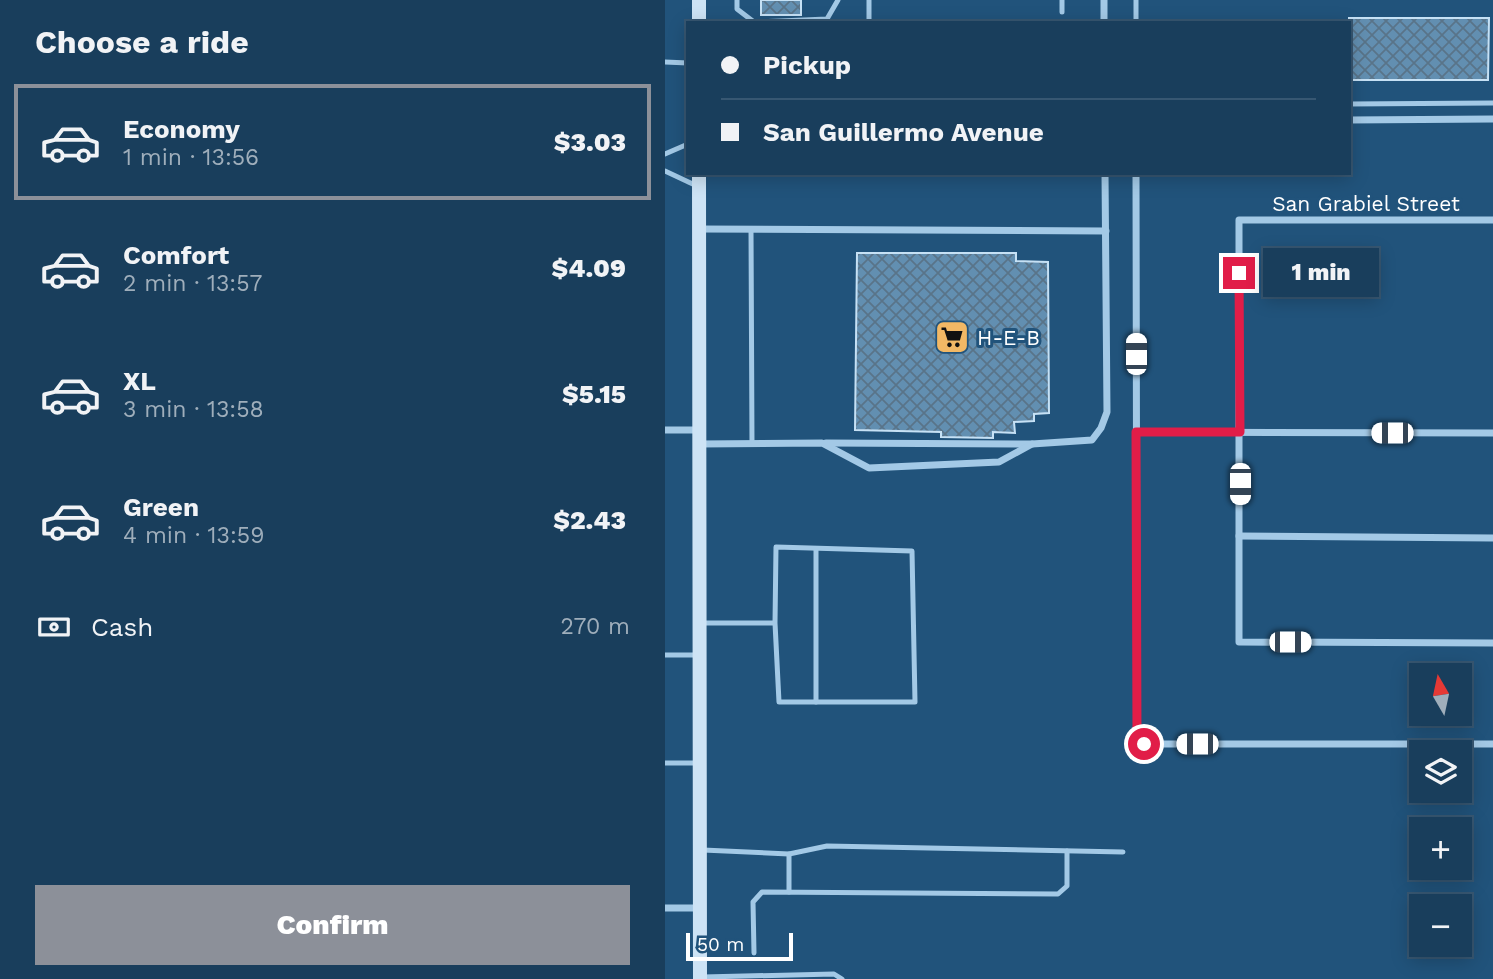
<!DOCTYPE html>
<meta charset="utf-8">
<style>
body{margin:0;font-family:"Work Sans",sans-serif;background:#264965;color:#f1f3f6;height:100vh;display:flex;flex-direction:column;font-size:26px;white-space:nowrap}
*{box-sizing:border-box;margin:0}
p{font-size:23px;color:#9faebb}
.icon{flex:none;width:38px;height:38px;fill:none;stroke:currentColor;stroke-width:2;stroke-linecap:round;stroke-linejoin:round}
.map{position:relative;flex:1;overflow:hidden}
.details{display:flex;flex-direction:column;background:#193e5c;width:665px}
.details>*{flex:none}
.top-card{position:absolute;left:21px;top:21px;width:665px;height:154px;border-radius:0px;box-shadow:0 4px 18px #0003,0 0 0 2px #375772;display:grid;align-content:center;height:154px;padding:0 35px;background:#193e5c}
.needle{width:46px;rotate:351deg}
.controls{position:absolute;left:744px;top:663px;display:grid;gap:14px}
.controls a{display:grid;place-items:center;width:63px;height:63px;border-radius:0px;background:#193e5c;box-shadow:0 4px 18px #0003,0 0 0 2px #375772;font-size:35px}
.scale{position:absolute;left:21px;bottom:18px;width:107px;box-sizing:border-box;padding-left:7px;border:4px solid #fff;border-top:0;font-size:19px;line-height:24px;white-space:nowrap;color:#fff;-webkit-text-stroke:5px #21537b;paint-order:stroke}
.end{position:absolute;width:32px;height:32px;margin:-16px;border:9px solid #e11d48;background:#fff;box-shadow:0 0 0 4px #fff}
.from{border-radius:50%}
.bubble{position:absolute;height:49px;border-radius:0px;background:#193e5c;box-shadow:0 4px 18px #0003,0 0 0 2px #375772;font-size:23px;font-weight:800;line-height:49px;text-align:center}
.car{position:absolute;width:21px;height:42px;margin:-21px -10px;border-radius:9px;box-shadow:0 0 5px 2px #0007;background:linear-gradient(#fff 24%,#345 0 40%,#fff 0 76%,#345 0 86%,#fff 0)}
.top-card b{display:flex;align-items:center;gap:24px;height:66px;font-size:26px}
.top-card b+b{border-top:2px solid #375772}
.top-card i{width:18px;height:18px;background:#f1f3f6}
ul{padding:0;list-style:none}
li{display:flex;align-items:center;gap:21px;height:116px;margin:0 14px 10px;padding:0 21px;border:4px solid transparent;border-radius:0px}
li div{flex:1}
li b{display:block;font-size:26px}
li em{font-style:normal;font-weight:800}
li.active{border-color:#8c9099}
li>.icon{width:63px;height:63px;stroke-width:1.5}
h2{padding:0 35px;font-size:32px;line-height:84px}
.pay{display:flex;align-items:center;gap:18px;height:77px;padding:0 35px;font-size:26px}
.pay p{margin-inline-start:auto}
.cta{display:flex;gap:14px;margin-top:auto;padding:14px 35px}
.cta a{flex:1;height:80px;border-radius:0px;background:#8c9099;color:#fff;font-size:28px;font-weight:800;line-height:80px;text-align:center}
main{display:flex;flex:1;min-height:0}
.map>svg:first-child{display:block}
</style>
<main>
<section class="details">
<h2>Choose a ride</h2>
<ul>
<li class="active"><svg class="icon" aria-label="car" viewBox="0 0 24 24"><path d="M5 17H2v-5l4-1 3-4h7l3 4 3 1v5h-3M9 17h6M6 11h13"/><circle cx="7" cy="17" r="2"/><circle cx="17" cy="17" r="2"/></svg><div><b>Economy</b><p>1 min · 13:56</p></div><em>$3.03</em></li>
<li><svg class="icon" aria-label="car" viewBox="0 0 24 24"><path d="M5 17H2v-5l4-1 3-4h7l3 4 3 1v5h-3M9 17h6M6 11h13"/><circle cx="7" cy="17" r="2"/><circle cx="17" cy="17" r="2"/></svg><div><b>Comfort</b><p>2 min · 13:57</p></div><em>$4.09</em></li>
<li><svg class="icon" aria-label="car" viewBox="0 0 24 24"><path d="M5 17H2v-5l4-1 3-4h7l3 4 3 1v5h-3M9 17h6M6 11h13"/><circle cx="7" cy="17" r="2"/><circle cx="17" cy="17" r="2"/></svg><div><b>XL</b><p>3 min · 13:58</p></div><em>$5.15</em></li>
<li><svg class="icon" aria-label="car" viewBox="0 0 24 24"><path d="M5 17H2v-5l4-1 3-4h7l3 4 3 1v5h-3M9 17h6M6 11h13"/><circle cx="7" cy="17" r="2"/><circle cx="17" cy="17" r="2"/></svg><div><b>Green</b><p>4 min · 13:59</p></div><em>$2.43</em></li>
</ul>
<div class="pay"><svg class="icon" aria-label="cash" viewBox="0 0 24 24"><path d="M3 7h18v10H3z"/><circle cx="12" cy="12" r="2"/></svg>Cash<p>270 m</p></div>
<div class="cta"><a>Confirm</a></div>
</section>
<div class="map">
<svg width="828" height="979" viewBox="0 0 828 979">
<defs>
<pattern id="building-cross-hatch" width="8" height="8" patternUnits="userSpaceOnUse" patternTransform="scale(1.75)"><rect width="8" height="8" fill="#628fb1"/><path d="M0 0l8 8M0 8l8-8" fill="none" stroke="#597489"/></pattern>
</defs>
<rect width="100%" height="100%" fill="#21537b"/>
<g fill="url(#building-cross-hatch)" stroke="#c6e1f5" stroke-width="2">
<rect x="96" y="0" width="40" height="15"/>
<polygon points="684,18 824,18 823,80 684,80"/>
<polygon points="192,253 351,253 351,261 383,262 384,413 369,414 369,421 349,422 350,433 328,432 328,438 276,437 276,432 190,430"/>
</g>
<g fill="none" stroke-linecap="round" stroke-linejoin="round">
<g stroke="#a3c9e6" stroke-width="5">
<polyline points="72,0 72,9 89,22 162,19 173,0"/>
<polyline points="397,0 397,12"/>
<polyline points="204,23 204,0"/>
<polyline points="471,23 471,0"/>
<polyline points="0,62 23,63"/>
<polyline points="684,104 828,103"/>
<polyline points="0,154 23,144"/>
<polyline points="0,171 32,186"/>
<polyline points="86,229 87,443"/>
<polyline points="151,549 151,702"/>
<polyline points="38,623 110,623 114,702 250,702 247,551 111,547 110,623"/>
<polyline points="0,655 34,655"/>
<polyline points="0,763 35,763"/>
<polyline points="38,850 124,854 162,846 458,852"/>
<polyline points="124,854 124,892"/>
<polyline points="89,953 88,902 97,892 393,894 402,886 402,851"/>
<polyline points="38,977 169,974 177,979"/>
</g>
<g stroke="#a3c9e6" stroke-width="7">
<polyline points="439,0 439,23"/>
<polyline points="684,120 828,119"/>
<polyline points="471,173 472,737 479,744 828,744"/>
<polyline points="828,220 574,220 574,642 828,643"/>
<polyline points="34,229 441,231"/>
<polyline points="0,430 34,430"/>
<polyline points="471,432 828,433"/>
<polyline points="161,443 367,444"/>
<polyline points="34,444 157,443 204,468 334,462 367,444 427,440 436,428 442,412 440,173"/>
<polyline points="574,536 828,538"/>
<polyline points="0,908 34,908"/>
</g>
<g stroke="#cde3f5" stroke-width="14">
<polyline points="34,23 34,0"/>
<polyline points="34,173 35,979"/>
</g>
</g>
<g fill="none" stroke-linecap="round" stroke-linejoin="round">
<polyline stroke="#e11d48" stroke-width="9" points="479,744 472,737 471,432 575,432 574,273"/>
</g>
<defs>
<g id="supermarket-square" transform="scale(1.75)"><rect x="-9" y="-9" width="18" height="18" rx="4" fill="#f2b865" stroke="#21537b"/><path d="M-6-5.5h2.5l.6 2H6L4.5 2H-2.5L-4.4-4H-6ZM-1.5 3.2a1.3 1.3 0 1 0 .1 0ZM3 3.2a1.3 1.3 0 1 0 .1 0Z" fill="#111"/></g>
</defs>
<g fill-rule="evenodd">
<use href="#supermarket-square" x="287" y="337"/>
</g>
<g text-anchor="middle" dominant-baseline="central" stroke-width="6" stroke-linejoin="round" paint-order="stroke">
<g font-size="21" fill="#fff" stroke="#21537b">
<text x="701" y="203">San Grabiel Street</text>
</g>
<g font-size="21" fill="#fff" stroke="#21537b" text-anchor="start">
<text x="312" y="337">H-E-B</text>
</g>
</g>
</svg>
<div class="controls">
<a><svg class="needle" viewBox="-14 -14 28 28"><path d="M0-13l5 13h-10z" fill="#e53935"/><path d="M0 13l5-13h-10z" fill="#9faebb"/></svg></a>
<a><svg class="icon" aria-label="layers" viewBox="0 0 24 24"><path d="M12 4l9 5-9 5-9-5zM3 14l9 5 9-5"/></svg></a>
<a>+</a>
<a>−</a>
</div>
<div class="scale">50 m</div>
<i class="end from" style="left:479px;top:744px"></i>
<i class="end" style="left:574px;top:273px"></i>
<div class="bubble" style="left:598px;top:248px;width:116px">1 min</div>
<i class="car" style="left:471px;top:354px;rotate:0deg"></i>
<i class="car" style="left:727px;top:433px;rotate:270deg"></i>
<i class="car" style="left:575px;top:484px;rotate:180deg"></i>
<i class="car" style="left:625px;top:642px;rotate:90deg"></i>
<i class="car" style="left:532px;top:744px;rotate:270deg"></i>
<div class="top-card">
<b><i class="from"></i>Pickup</b>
<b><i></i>San Guillermo Avenue</b>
</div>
</div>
</main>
